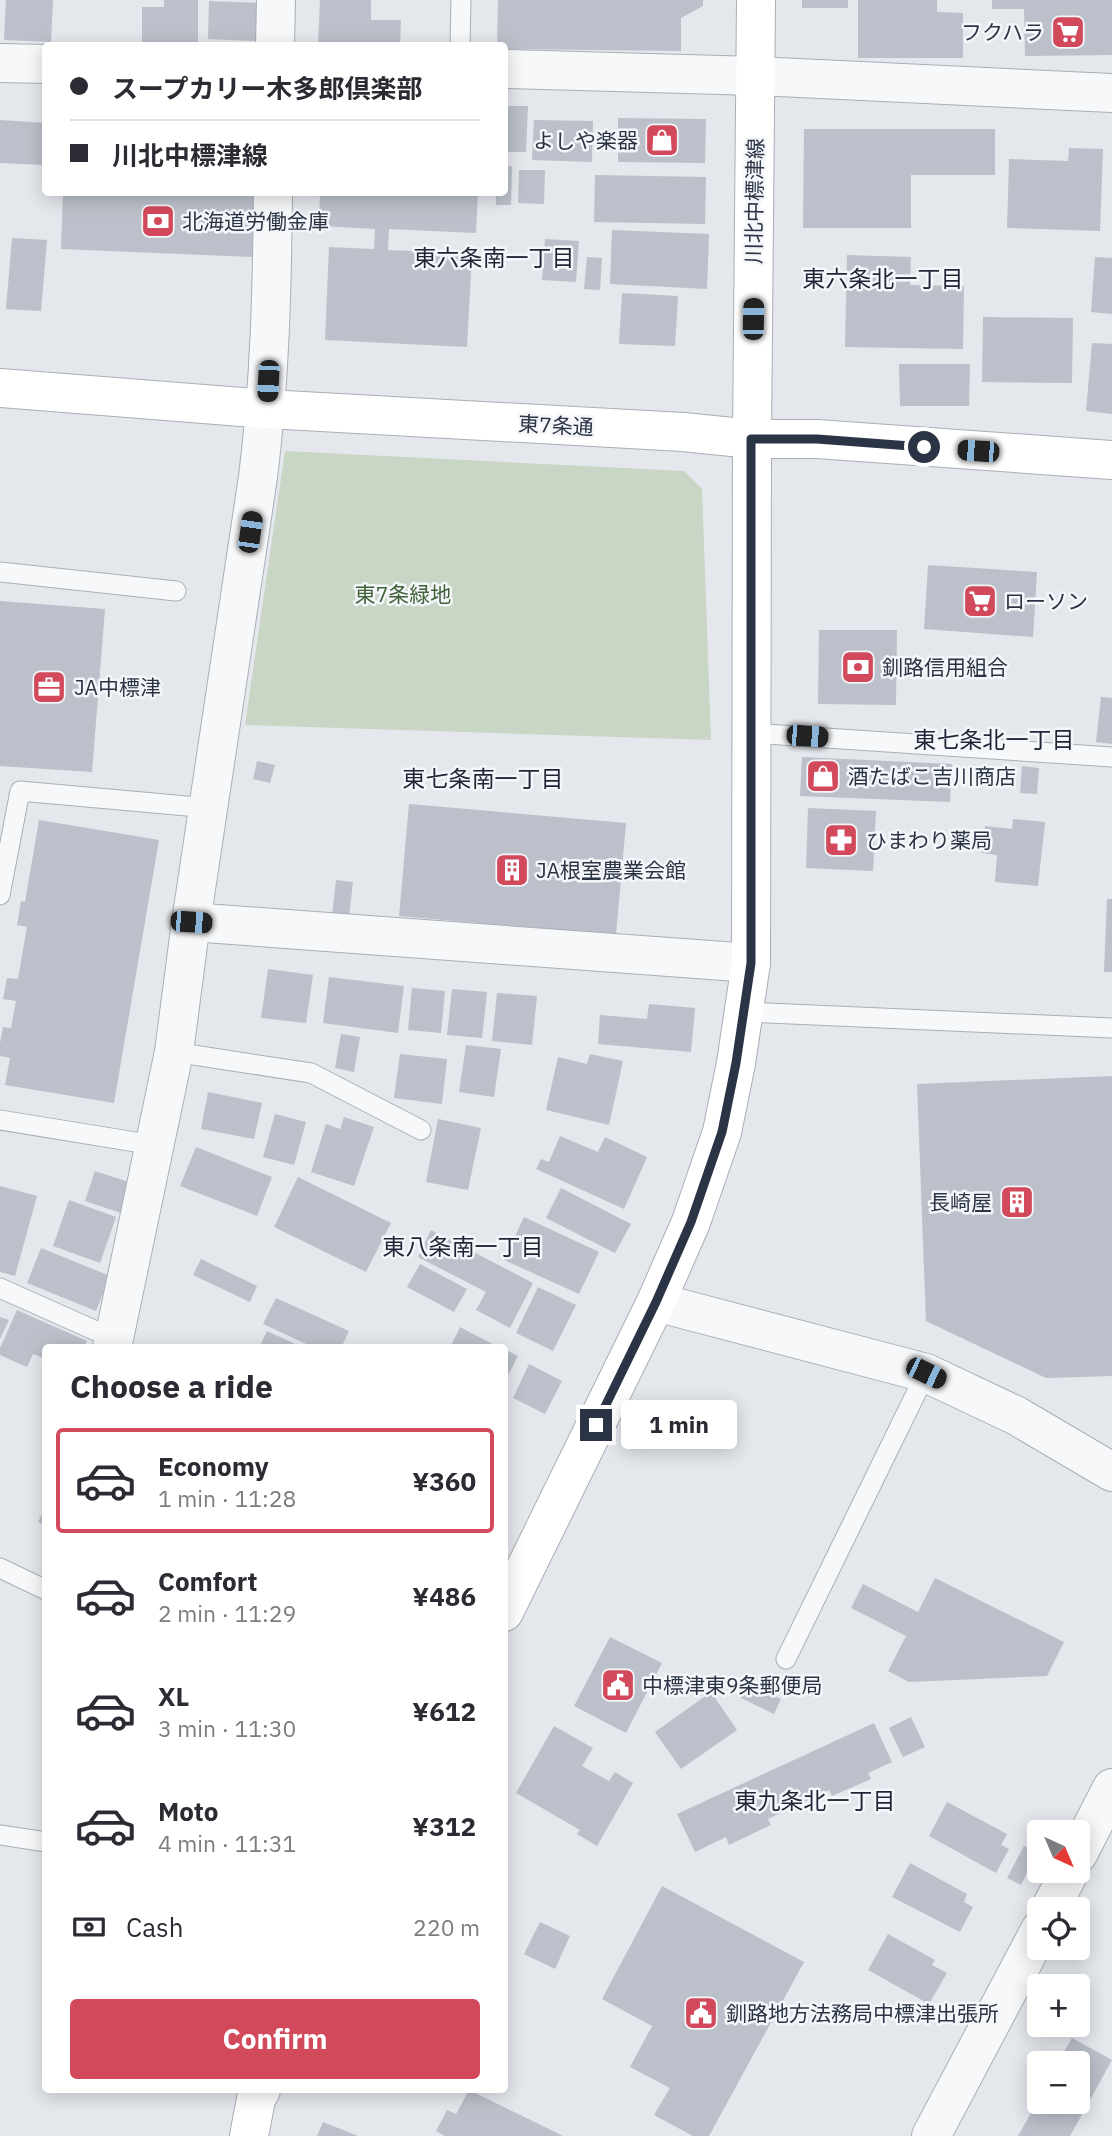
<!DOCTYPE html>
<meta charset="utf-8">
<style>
body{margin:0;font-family:"IBM Plex Sans","Noto Sans JP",sans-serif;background:#f2f2f3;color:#2b2b33;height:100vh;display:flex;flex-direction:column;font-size:26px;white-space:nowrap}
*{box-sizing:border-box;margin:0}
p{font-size:23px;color:#7c7c81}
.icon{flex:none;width:38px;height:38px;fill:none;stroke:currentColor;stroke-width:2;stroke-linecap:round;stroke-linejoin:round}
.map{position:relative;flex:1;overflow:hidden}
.drawer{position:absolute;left:42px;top:1344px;width:466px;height:749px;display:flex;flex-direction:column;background:#fff;border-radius:7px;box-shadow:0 4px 18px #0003}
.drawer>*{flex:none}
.banner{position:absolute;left:42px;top:42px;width:466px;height:154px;border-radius:7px;box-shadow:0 4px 18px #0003;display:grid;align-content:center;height:154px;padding:0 28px;background:#fff}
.needle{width:46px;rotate:136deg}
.buttons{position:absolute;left:1027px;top:1820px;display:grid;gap:14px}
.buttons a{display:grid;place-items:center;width:63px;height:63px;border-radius:7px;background:#fff;box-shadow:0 4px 18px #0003;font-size:35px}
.end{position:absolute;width:32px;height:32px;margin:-16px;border:9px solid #2b3445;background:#fff;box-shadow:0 0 0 4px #fff}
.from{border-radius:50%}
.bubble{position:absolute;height:49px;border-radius:7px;background:#fff;box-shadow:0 4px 18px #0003;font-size:23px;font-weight:700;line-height:49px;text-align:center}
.car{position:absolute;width:21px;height:42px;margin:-21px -10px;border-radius:9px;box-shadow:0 0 5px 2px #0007;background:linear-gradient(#222 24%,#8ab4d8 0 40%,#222 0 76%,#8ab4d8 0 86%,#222 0)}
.banner b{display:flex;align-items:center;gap:24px;height:66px;font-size:26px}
.banner b+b{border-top:2px solid #e1e1e2}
.banner i{width:18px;height:18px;background:#2b2b33}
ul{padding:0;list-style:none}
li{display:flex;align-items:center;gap:21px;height:105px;margin:0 14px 10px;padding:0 14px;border:4px solid transparent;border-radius:7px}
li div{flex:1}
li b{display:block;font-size:26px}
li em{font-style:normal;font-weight:700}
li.active{border-color:#d1495b}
li>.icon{width:63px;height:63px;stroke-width:1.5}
h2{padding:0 28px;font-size:32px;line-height:84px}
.pay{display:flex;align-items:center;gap:18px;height:77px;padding:0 28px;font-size:26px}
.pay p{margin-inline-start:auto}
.button{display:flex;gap:14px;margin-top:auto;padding:14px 28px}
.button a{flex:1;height:80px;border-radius:7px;background:#d1495b;color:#fff;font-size:28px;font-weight:700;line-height:80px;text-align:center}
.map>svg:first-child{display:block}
</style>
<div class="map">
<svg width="1112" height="2136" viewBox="0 0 1112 2136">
<rect width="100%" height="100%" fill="#e4e7ec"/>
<polygon fill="#c9d6c5" points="285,451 684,471 702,489 711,740 245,725"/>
<g fill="#bbc0ca">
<polygon points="6,0 53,0 51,42 4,40"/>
<polygon points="164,0 198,0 198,46 142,46 142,7 164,7"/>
<polygon points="320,0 371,0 371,20 401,20 400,45 318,43"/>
<polygon points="498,0 703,0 703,6 681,18 681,51 504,49 504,46 497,46"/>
<rect x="802" y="0" width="46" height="8"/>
<polygon points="858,0 937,0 937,12 963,13 963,58 858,58"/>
<polygon points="992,0 1112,0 1112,55 1025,56 1024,9 992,9"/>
<polygon points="209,1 260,3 259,41 208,39"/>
<polygon points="504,106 528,106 526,152 504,152"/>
<polygon points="618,118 706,119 705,163 618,162"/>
<polygon points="0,120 46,123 44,165 0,163"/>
<polygon points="534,120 593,121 592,162 532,160"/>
<polygon points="804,129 995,129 995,175 911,175 911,228 803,228"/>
<polygon points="1069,148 1103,149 1100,231 1007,228 1009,159 1068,161"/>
<polygon points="504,166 512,166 511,205 496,205 496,192 504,192"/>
<polygon points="519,170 545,170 544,204 518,203"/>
<polygon points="595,175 706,177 705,224 594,222"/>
<polygon points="63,192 255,192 252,257 61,249"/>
<polygon points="320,192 478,192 476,233 389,229 388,250 472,254 467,347 325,340 329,247 374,249 375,229 319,226"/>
<polygon points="612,230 709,234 707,289 610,284"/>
<polygon points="12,238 47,240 41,311 6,309"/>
<polygon points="545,239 579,241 576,282 542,280"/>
<polygon points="847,255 911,257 910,285 964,286 963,349 845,347"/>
<polygon points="587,257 602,258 600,290 584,289"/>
<polygon points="1095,257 1112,258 1112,314 1091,312"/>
<polygon points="622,293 678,296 675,346 619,344"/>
<polygon points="983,317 1073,318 1072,383 982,382"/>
<polygon points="1092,343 1112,344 1112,414 1086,411"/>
<polygon points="899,364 970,364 969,406 900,406"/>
<polygon points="928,565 1037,572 1033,637 924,629"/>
<polygon points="0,601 105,609 92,772 0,766"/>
<polygon points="819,630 897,630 896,705 818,704"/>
<polygon points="1101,697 1112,698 1112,744 1096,742"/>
<polygon points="802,757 952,764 950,802 800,796"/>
<polygon points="257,761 275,765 270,783 253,779"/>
<polygon points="1022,766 1039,768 1037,794 1020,793"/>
<polygon points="409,804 626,823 616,935 399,916"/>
<polygon points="808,808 876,811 873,871 806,868"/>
<polygon points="1013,819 1045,822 1038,886 995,882 997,855 982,853 985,826 1012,829"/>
<polygon points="39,820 159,840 114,1103 5,1085 10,1058 0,1056 0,1043 3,1027 11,1028 16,1001 3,999 7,978 18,979 27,927 17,925 21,901 25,902"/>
<polygon points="336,880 353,882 349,917 332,915"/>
<polygon points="1107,899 1112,899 1112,972 1104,972"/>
<polygon points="268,969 313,975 306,1023 261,1018"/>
<polygon points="329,977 404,986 398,1033 323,1023"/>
<polygon points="412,988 445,991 441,1033 408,1030"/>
<polygon points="452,989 487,992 482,1038 447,1035"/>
<polygon points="497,993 537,996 532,1045 492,1041"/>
<polygon points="649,1004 695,1008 691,1052 598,1044 600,1015 647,1019"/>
<polygon points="341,1034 360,1037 354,1072 335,1068"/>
<polygon points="466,1045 501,1049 494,1097 459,1092"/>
<polygon points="400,1054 447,1059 442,1104 394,1098"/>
<polygon points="590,1054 623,1061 609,1125 546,1110 558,1057 587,1064"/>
<polygon points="1112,1076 1112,1376 1046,1378 926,1321 917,1084"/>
<polygon points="208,1092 262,1103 254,1139 201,1129"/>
<polygon points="275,1114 306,1122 294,1165 263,1157"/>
<polygon points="344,1117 374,1127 354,1186 311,1172 326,1124 340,1129"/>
<polygon points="438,1119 481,1128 468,1190 426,1182"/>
<polygon points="560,1136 598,1152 605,1137 647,1157 624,1209 536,1169 541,1159 549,1162"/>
<polygon points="196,1147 272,1177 257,1216 180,1186"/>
<polygon points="95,1171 132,1183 121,1213 85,1201"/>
<polygon points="298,1177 391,1223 366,1272 274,1227"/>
<polygon points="0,1186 37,1196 15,1276 0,1272"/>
<polygon points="561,1188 631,1224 615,1253 546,1218"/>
<polygon points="69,1200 116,1217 100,1263 53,1246"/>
<polygon points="524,1217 599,1252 579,1294 504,1260"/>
<polygon points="431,1230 533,1283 510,1328 476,1310 486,1292 418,1257"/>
<polygon points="41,1248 110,1276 96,1311 27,1283"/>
<polygon points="201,1259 257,1286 250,1302 193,1275"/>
<polygon points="420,1264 467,1289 454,1312 407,1287"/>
<polygon points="538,1287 576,1305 553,1351 516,1333"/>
<polygon points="276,1298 349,1331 341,1348 315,1348 263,1324"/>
<polygon points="17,1310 87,1341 84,1348 46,1348 46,1359 33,1354 27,1367 0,1355 0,1348"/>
<polygon points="0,1317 9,1320 0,1339"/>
<polygon points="460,1327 500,1348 450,1348"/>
<polygon points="267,1331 304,1348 259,1348"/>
<polygon points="504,1349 518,1356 504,1383"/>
<polygon points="529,1364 562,1381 545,1414 513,1398"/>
<polygon points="46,1507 46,1526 38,1522"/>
<polygon points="935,1578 1064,1642 1047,1676 909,1682 888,1671 906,1636 851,1608 863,1584 918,1612"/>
<polygon points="610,1637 662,1663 626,1733 574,1706"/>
<polygon points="746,1682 781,1699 774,1714 739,1697"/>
<polygon points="711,1692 737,1730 681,1769 655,1732"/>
<polygon points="911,1717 925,1747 903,1757 889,1728"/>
<polygon points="874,1723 892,1762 868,1773 871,1779 832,1796 829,1790 768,1819 771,1825 729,1845 726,1837 695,1852 677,1814"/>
<polygon points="554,1726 593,1748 582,1766 609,1781 615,1772 633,1783 597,1846 577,1834 580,1830 516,1793"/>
<polygon points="947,1802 1007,1834 1001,1845 1009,1849 996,1873 929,1836"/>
<polygon points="1024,1846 1038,1852 1021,1885 1007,1878"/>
<polygon points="910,1863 967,1894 964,1902 973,1907 960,1932 892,1897"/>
<polygon points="662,1886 804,1962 709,2136 693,2136 654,2115 670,2088 630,2067 652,2026 602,1999"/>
<polygon points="540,1922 570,1936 555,1969 524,1954"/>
<polygon points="888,1934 935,1960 932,1965 947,1973 929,2004 868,1970"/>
<polygon points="1072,2038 1112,2060 1070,2136 1018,2136 1040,2097 1040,2102 1078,2102 1078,2063 1058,2063"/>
<polygon points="469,2090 563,2136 445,2136 436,2131 447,2110 456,2114"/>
<polygon points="323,2122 358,2136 317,2136"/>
</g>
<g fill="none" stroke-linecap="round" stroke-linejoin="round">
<g stroke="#a9aeb7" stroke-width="21">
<g id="lane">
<polyline points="460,46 461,0"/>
<polyline points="0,572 176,591"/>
<polyline points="751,733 1112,757"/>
<polyline points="0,895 20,791 209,808"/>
<polyline points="743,1012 1112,1028"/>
<polyline points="174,1052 311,1073 421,1130"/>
<polyline points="0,1120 154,1145"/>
<polyline points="0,1288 114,1339"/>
<polyline points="0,1568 46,1590"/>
<polyline points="786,1659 926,1373"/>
<polyline points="0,1835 46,1842"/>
</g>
</g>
<g stroke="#a9aeb7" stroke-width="40">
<g id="street">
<polyline points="275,46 276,0"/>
<polyline points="0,63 46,64"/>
<polyline points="504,69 756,76 1112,93"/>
<polyline points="191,922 751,963"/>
<polyline points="656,1302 926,1373 1017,1416 1112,1472"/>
<path d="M112,1348l62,-296 17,-130 67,-445c12,-95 14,-189 15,-285"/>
<polyline points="1078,1854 1112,1788"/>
<polyline points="1050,1909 1070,1871"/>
<polyline points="931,2136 1040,1930"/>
</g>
</g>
<g stroke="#a9aeb7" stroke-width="40">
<g id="secondary">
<polyline points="0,388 267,409 683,432 752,439 817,439 1112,460"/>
<polyline points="504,1612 656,1302 691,1222 722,1132 736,1063 751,963 752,439 756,0"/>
<polyline points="249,2136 256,2099 261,2090"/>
</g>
</g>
<use href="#lane" stroke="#f7f8fa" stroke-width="19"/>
<use href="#street" stroke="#f7f8fa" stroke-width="38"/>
<use href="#secondary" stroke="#fff" stroke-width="38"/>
</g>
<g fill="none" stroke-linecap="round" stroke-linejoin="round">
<polyline stroke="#2b3445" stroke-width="9" points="596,1425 656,1302 691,1222 722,1132 736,1063 751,963 751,439 817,439 924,447"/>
</g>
<defs>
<g id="supermarket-square" transform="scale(1.75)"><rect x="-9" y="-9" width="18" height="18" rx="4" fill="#d1495b" stroke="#f4f6f9"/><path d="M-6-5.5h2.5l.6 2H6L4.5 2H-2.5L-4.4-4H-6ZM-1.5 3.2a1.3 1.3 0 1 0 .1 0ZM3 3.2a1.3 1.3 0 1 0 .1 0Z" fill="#fff"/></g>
<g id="shop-square" transform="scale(1.75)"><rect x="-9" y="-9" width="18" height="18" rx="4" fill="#d1495b" stroke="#f4f6f9"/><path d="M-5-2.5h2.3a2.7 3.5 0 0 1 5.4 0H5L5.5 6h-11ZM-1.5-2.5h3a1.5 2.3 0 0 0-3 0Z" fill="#fff"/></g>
<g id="bank-square" transform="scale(1.75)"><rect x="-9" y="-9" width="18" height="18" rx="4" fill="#d1495b" stroke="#f4f6f9"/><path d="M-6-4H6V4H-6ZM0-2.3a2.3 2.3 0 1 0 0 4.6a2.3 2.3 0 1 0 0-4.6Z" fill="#fff"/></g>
<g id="office-square" transform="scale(1.75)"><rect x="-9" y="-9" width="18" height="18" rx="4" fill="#d1495b" stroke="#f4f6f9"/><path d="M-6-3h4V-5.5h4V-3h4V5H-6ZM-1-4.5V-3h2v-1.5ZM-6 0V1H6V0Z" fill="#fff"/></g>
<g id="pharmacy-square" transform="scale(1.75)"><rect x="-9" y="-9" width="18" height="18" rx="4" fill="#d1495b" stroke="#f4f6f9"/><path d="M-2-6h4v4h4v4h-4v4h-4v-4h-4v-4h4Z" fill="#fff"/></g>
<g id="building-square" transform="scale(1.75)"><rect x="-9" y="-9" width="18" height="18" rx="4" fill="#d1495b" stroke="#f4f6f9"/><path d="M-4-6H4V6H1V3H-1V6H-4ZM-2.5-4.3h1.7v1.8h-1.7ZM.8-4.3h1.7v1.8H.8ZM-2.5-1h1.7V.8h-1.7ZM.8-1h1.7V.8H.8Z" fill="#fff"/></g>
<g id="civic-square" transform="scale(1.75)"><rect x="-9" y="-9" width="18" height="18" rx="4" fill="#d1495b" stroke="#f4f6f9"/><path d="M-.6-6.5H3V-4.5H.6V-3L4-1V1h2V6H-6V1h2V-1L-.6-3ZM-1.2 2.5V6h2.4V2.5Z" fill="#fff"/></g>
</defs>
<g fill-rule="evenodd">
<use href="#supermarket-square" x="1068" y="32"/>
<use href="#shop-square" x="662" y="140"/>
<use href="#bank-square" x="158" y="221"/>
<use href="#supermarket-square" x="980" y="601"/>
<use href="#bank-square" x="858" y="667"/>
<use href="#office-square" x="49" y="687"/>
<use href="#shop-square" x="823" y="776"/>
<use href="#pharmacy-square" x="841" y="840"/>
<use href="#building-square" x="512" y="870"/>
<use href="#building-square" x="1017" y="1202"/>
<use href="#civic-square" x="618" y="1685"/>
<use href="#civic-square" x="701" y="2013"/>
</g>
<g text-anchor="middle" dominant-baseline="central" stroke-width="5" stroke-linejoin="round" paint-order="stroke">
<g font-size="21" fill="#2b3445" stroke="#f4f6f9" text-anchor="start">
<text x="1044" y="32" text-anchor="end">フクハラ</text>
<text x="638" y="140" text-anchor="end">よしや楽器</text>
<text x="182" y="221">北海道労働金庫</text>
<text x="1004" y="601">ローソン</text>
<text x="882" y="667">釧路信用組合</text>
<text x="74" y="687">JA中標津</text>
<text x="848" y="776">酒たばこ吉川商店</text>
<text x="866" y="840">ひまわり薬局</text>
<text x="536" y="870">JA根室農業会館</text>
<text x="992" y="1202" text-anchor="end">長崎屋</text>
<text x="642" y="1685">中標津東9条郵便局</text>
<text x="726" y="2013">釧路地方法務局中標津出張所</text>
</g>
<g font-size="21" fill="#2b3445" stroke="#f4f6f9">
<text transform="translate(754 201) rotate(-89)">川北中標津線</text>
<text transform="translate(556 425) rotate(3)">東7条通</text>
</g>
<g font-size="21" fill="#3f6138" stroke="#f4f6f9">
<text x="403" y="594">東7条緑地</text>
</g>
<g font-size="23" fill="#1d2536" stroke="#f4f6f9">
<text x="494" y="257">東六条南一丁目</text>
<text x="883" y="278">東六条北一丁目</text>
<text x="994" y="739">東七条北一丁目</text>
<text x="483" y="778">東七条南一丁目</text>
<text x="463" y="1246">東八条南一丁目</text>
<text x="815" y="1800">東九条北一丁目</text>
</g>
</g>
</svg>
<div class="buttons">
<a><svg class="needle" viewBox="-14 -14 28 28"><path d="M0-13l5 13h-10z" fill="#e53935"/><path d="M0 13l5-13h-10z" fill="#7c7c81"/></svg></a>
<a><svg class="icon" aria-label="locate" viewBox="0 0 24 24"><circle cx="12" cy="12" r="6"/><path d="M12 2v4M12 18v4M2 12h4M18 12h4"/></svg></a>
<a>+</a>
<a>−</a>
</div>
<i class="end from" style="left:924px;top:447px"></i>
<i class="end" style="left:596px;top:1425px"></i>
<div class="bubble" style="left:621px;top:1400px;width:116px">1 min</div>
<i class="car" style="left:753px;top:319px;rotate:1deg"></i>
<i class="car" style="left:268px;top:381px;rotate:183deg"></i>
<i class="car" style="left:978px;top:451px;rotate:274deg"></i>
<i class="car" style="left:250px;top:532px;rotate:8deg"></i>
<i class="car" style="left:807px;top:736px;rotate:94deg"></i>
<i class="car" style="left:191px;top:922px;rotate:94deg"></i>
<i class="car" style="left:926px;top:1373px;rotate:116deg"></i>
<div class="banner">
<b><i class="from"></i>スープカリー木多郎倶楽部</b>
<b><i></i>川北中標津線</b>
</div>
<section class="drawer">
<h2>Choose a ride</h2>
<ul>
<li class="active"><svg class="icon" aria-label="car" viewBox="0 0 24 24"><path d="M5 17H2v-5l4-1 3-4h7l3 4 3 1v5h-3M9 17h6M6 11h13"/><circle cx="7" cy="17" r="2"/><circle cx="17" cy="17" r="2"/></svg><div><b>Economy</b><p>1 min · 11:28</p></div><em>¥360</em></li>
<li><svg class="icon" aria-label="car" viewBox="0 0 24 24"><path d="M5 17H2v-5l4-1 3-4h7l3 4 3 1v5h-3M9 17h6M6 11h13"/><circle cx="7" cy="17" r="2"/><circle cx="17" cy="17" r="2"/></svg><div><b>Comfort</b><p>2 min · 11:29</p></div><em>¥486</em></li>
<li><svg class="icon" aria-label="car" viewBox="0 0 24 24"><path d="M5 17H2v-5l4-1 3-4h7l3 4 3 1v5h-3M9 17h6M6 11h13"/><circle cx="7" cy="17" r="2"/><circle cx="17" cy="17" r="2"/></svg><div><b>XL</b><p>3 min · 11:30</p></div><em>¥612</em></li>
<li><svg class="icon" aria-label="car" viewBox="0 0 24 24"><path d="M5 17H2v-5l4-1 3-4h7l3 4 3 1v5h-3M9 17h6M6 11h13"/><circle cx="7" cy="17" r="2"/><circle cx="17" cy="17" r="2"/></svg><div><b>Moto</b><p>4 min · 11:31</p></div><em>¥312</em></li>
</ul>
<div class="pay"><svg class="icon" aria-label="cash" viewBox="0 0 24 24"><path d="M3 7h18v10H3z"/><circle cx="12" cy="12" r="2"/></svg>Cash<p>220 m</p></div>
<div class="button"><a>Confirm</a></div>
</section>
</div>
